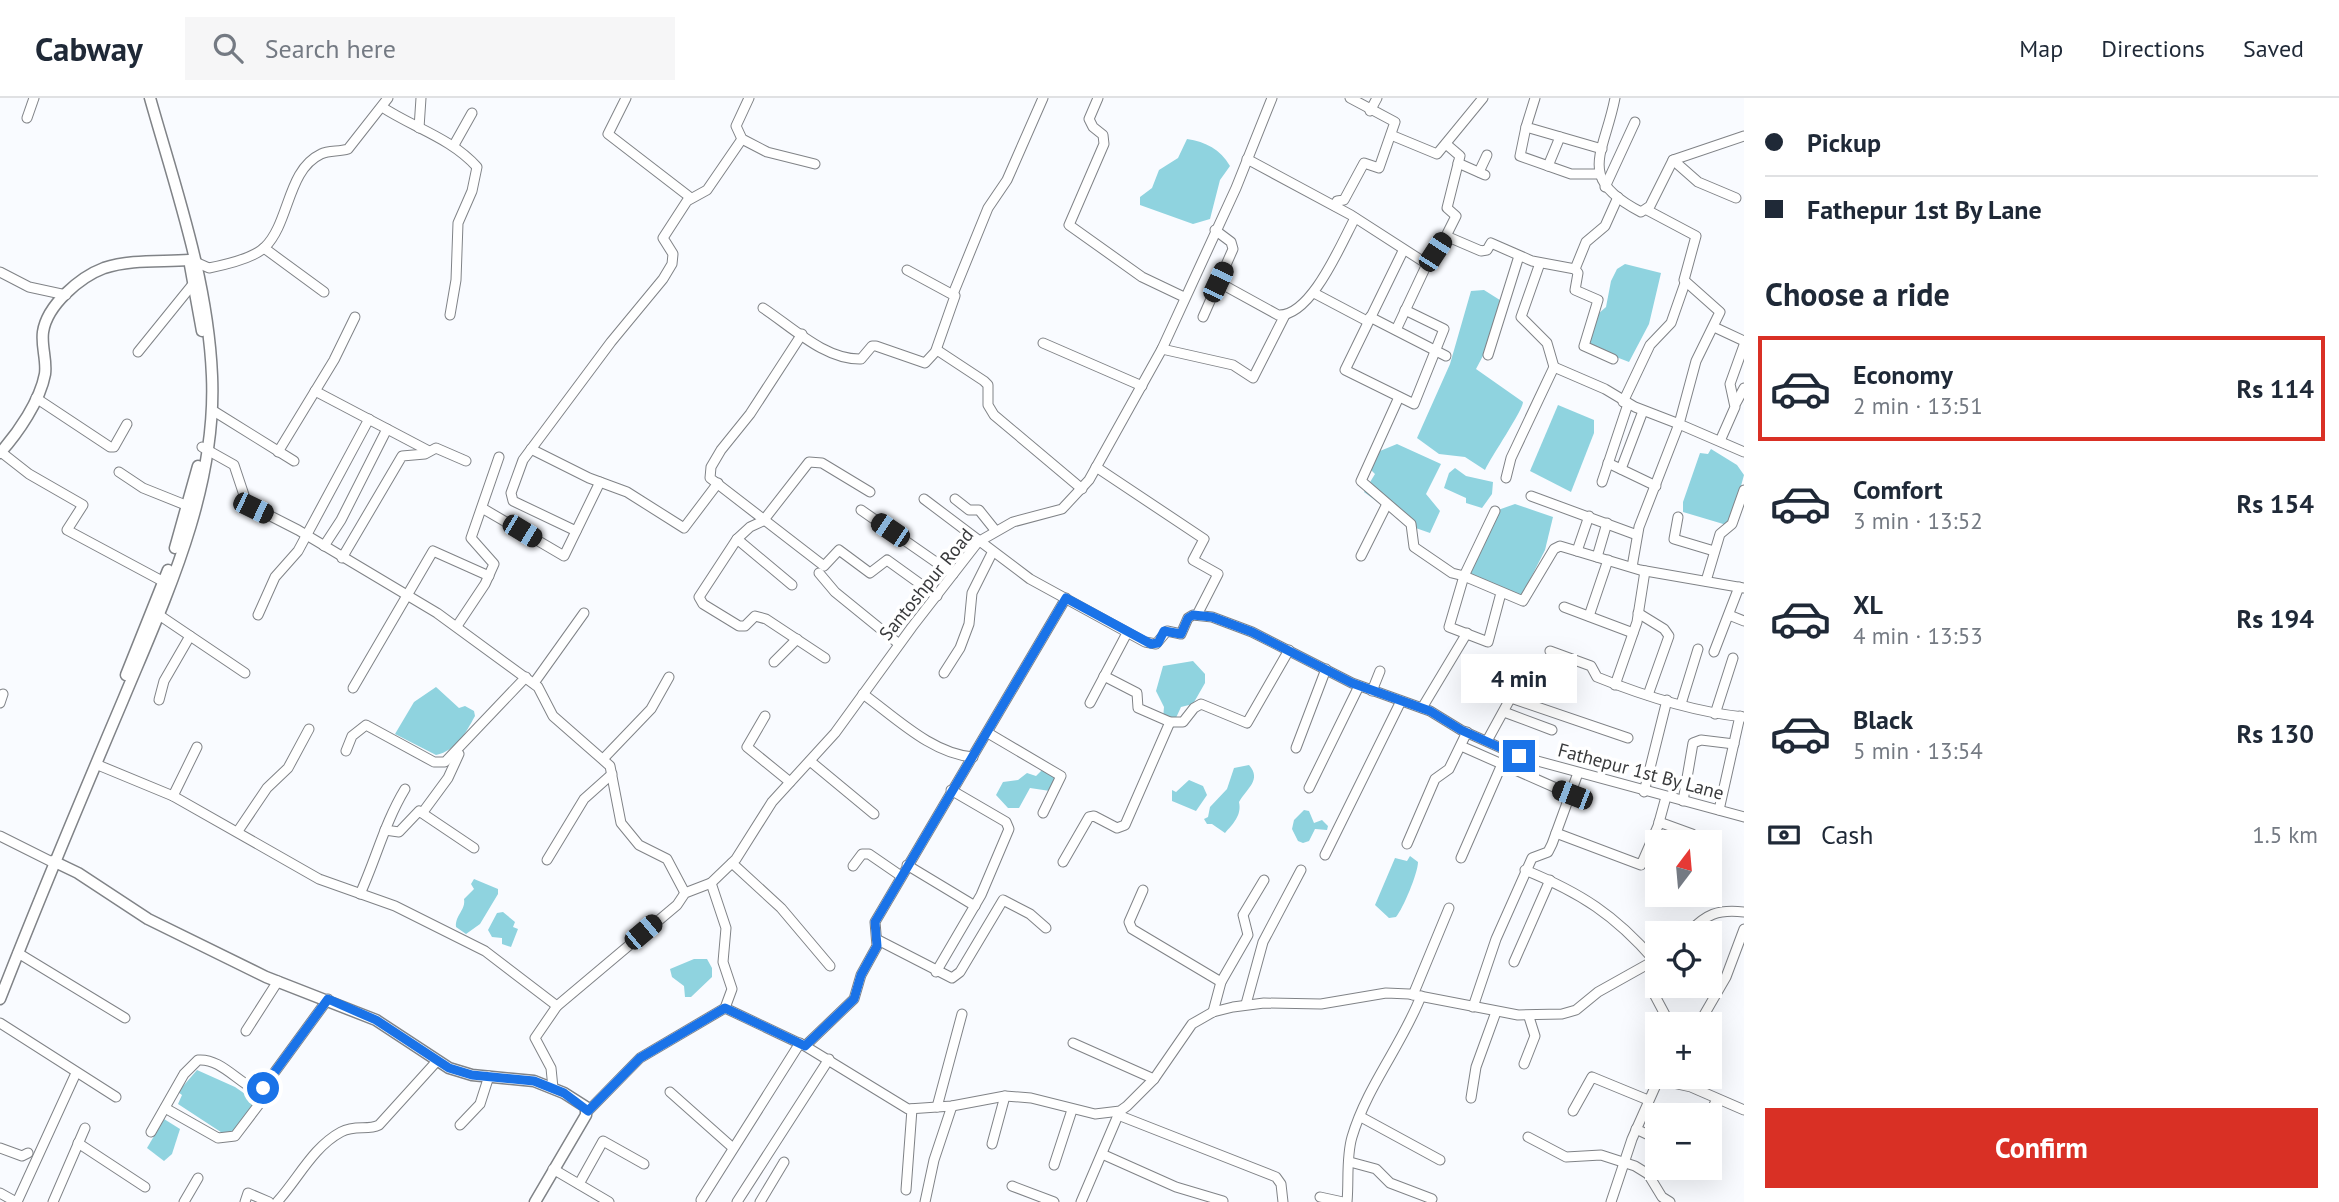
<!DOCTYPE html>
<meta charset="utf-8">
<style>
body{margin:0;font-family:"PT Sans",sans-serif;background:#f6f6f7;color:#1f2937;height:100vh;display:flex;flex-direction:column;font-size:26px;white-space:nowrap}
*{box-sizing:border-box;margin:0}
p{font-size:23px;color:#747a83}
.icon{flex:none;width:38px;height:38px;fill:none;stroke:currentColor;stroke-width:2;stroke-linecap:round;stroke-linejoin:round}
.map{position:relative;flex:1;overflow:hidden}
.drawer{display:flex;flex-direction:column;background:#fff;width:595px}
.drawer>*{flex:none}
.guide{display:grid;align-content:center;height:154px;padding:0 21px;background:#fff}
.needle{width:46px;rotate:16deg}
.controls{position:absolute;left:1645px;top:732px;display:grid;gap:14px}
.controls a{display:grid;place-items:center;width:77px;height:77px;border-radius:0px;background:#fff;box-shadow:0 7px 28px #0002;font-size:35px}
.end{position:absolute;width:32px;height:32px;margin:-16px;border:9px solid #1a73e8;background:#fff;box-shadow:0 0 0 4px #fff}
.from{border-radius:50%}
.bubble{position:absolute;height:49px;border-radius:0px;background:#fff;box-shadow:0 7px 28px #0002;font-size:23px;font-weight:800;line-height:49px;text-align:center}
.car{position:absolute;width:21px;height:42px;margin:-21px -10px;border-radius:9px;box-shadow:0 0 5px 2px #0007;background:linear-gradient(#222 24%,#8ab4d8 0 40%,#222 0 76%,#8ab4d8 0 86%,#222 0)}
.guide b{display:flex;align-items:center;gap:24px;height:66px;font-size:26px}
.guide b+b{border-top:2px solid #e0e1e3}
.guide i{width:18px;height:18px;background:#1f2937}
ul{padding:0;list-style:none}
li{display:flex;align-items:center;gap:21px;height:105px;margin:0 14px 10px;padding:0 7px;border:4px solid transparent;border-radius:0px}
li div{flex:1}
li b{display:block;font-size:26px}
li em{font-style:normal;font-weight:800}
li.current{border-color:#d93025}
li>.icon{width:63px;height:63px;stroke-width:1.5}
h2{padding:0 21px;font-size:32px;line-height:84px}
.pay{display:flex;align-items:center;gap:18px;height:77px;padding:0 21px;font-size:26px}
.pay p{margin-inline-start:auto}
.cta{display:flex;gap:14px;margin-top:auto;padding:14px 21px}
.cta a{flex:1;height:80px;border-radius:0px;background:#d93025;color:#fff;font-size:28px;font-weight:800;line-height:80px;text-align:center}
header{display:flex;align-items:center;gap:42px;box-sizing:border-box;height:98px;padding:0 35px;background:#fff;border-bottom:2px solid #e0e1e3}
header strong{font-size:33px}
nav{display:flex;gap:38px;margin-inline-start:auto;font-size:24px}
.search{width:490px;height:63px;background:#f6f6f7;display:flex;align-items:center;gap:18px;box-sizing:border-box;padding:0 24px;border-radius:0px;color:#747a83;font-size:26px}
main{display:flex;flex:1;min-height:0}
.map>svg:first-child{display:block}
</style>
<header>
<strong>Cabway</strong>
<div class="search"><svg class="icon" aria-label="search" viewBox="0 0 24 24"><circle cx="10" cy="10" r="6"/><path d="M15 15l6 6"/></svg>Search here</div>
<nav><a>Map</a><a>Directions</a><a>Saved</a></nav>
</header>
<main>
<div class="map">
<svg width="1744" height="1104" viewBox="0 0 1744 1104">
<rect width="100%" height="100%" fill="#f9fbff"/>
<g fill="#8fd3df">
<path d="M1187,41c19,3 33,10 43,27l-10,14 -10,39 -17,5 -53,-19v-8l12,-9 7,-18 19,-12z"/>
<polygon points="1625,166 1661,175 1649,226 1629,264 1588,248 1598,216 1606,209 1611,183 1617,171"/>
<path d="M1484,192l19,12 -8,31 -19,36 47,33c0,8 -32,55 -38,68l-20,-13 -26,-3 -22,-16 33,-74 21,-73z"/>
<polygon points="1558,307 1594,322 1594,335 1571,394 1530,373"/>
<polygon points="1397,346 1441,366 1426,396 1440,413 1430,435 1410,428 1364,394 1375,376 1370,371 1380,353"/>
<polygon points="1711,351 1737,367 1744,377 1730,428 1683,414 1683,404 1700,355 1708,356"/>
<polygon points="1455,370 1466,378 1493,384 1492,396 1482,410 1466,405 1466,400 1444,390 1449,375"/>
<polygon points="1515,406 1553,419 1545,452 1521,499 1467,477 1498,412"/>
<polygon points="1193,563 1205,576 1205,585 1193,606 1181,609 1175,622 1163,621 1164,609 1156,593 1163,568"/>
<path d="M436,589l23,21 6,-2 9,5 1,5c-10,18 -18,34 -39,39l-41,-21 19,-32z"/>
<path d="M1249,667c13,15 -2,23 -10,37 3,13 -6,22 -14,31l-13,-9h-5l-3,-5 4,-2 2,-10 17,-18 7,-21z"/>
<polygon points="1043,671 1055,677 1057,682 1050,693 1030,690 1019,710 1008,710 996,697 1003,684 1018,682 1027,675 1036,678"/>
<polygon points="1189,682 1203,688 1207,697 1196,713 1172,703 1172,692 1176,694"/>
<polygon points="1304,712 1309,713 1314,725 1322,722 1328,728 1327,732 1315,731 1309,743 1303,745 1298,743 1292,731 1294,722"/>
<path d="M1410,758l8,6c0,11 -15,47 -22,55l-7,1 -14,-13 20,-47 12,3z"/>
<path d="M474,781l24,10v5l-18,30 -14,10 -10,-7c-1,-12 10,-17 8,-28l10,-10 -3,-5z"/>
<polygon points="503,814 515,824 513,829 518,831 511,849 502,846 502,840 492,839 488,832 497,815"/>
<polygon points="694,861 707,861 712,870 712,879 691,899 685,899 684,888 672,879 670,871"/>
<polygon points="197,972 235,989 258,1005 233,1042 178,1006 182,997 178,994"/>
<polygon points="164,1021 180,1031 172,1056 164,1063 147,1050"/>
</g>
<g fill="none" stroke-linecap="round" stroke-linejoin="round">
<g stroke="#808387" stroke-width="11">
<g id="minor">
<polyline points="626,0 608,36 691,100"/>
<polyline points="749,0 736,28 742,41 767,54 815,66"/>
<polyline points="1098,0 1089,21 1093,29 1103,37 1104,46 1069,127 1142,179 1184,199"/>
<polyline points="1535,0 1526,29 1602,51"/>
<path d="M1615,0c-11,57 -40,80 26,114l9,-6 23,-46 71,-24"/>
<path d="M382,9c32,21 69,31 95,60l-5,24 -14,32 -2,57 -6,35"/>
<polyline points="1370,13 1377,0"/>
<polyline points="27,20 34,0"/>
<polyline points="1526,29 1520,58 1571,76 1598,76"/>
<polyline points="419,30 421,0"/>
<polyline points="1391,37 1437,56 1483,0"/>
<polyline points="1446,46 1460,58 1447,110 1456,118 1446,138"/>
<polyline points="454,47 472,15"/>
<polyline points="1247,61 1351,117 1427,166"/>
<polyline points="1673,62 1698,84 1736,100"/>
<polyline points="1458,65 1485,77"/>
<polyline points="1548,68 1560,39"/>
<polyline points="1479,74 1487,57"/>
<polyline points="1605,89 1635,24"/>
<polyline points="1335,108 1337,103 1344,102 1364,65 1379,70 1395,24 1350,0"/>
<polyline points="1647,112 1696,138 1684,182 1720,214 1696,263 1679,326 1744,354"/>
<polyline points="264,150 324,194"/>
<polyline points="1403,153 1345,272 1414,306 1444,231 1405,212"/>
<path d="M191,162l18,8c15,-3 44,-9 56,-21 25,-25 22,-77 56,-93 8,-4 18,-2 27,-5l40,-51"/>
<polyline points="1540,165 1521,219 1547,245 1554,269"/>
<polyline points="907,172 955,198 936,252"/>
<polyline points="0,174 29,189 66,197"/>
<path d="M1218,184l60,33c33,2 63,-71 77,-97"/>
<polyline points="1314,195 1367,223"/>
<polyline points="953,196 988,110 1007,82 1043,0"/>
<path d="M763,210c29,19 62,52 98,51l11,-13h4l49,17 12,-13 47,31 4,4v20l6,10 88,74"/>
<polyline points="1203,219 1233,151 1231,144 1215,132"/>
<polyline points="1370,219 1446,258"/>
<polyline points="1714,229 1744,243"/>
<polyline points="1396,232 1427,166 1446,138 1481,153 1487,152 1491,145 1532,163 1575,171"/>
<polyline points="802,236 750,316 721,352 711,369 710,380 824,468 839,452 870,475 887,462 937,498"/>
<polyline points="1043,245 1142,288"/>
<polyline points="1162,251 1233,267 1253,280 1285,217"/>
<polyline points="138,254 193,186"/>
<polyline points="1488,257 1519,158"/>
<polyline points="1613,261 1584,248 1598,202 1575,192 1578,175 1575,171 1586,144 1605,128 1618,99"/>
<polyline points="315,293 429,353"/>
<polyline points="1399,299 1361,383 1411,426 1414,449 1452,475 1464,478 1495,413"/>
<polyline points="36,300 110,349 114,349 127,326"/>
<polyline points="1623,304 1650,247 1671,225 1685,185"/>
<polyline points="1736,305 1744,290"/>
<polyline points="212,312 294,363"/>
<polyline points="1720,343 1735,309 1730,286 1744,247"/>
<polyline points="202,349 234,367 247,406 298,432 437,515 538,589 553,618 610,668 621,725 639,747 667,761 685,795"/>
<polyline points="531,351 589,380 627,394 684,430 718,385"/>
<polyline points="1,354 29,376 83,407 67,432 164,484"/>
<polyline points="278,354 334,262 355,219"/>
<polyline points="1608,365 1656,388"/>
<polyline points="1096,369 1204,441 1193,462 1218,476 1197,517"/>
<polyline points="1621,371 1643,313"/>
<polyline points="119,374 143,390 188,408"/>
<polyline points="1506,380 1511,360 1554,269 1605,291 1635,309 1679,326 1639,429 1632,469"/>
<polyline points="1602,384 1628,306"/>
<polyline points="1531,398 1637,437"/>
<polyline points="924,401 1030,481 1145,544 1156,546 1167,533 1181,536 1188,520 1193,517 1212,519 1252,534 1352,585 1430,613 1461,632 1519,658 1744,719"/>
<polyline points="955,401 969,412 979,412 995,432"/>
<polyline points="482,410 564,458 600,384"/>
<polyline points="861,412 953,476"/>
<polyline points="1678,419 1674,441 1714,453"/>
<polyline points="576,433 513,403 511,395 523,362 611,244 663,181 672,166 673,156 663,140 687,103 707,92 742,41"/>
<polyline points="737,441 792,487"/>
<polyline points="324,448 341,422 387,331"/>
<polyline points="1577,453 1589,418"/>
<polyline points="1361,458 1387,406"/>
<polyline points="1597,459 1607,425"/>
<polyline points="342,460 402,358 425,356 436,350 466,363"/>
<polyline points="819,475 835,494 899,546"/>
<polyline points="1706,483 1720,436 1732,426 1744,392"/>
<polyline points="1501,495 1488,544 1449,529 1464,478 1523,503 1554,451 1560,448 1640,472 1744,490"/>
<polyline points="1564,509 1633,535"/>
<polyline points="1638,515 1664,531 1669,538 1648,597"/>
<polyline points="159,517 245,575"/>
<polyline points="258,517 275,479 298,453 369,321"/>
<polyline points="1729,517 1744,523"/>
<polyline points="1589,518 1608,462"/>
<polyline points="457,528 485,486 494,466 471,440 499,359"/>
<path d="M1550,553l41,15 6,11c47,19 97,35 147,40"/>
<polyline points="1714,554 1739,489"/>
<polyline points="825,560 766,521 755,518 745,528 739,528 703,506 699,499 737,441 750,429 763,423 809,364 822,365 870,394"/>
<polyline points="774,564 797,541"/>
<polyline points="944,575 960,550 969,526 972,495 992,455"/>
<polyline points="1104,578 1137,595 1138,610 1170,624 1183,624 1194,610 1201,606 1247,625 1289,552"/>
<polyline points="534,585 584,515"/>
<polyline points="1615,587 1637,524 1645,473"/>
<polyline points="353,590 433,453 489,478"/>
<polyline points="1372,593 1380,573"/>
<path d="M863,596c32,23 69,60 110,63"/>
<polyline points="1511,600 1628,640"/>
<polyline points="159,602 164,583 190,538"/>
<polyline points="0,605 3,596"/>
<polyline points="1090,605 1127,535"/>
<polyline points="1681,606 1698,551"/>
<polyline points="1422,610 1467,535"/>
<polyline points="1504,614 1552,632"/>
<polyline points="1715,616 1733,560"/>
<polyline points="765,618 747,649 790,684"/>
<polyline points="988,635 1061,678 1043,715"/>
<polyline points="1487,643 1527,570"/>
<polyline points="1461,648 1572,697"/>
<polyline points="197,649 173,698 319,781 395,808 485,853 557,908"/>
<polyline points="1296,650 1326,571"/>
<polyline points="346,653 352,638 366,627 434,664 445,664 526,579"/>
<polyline points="604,660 651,611 669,579"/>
<polyline points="810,663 874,716"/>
<polyline points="98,667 173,698"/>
<polyline points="1309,690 1359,588"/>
<polyline points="1644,694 1667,602"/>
<polyline points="1683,703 1693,645 1701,642 1734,646"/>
<polyline points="1719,712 1740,618"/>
<polyline points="423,714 448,680 459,656"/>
<polyline points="1659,724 1692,736 1700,744"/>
<polyline points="385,732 399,734 419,713 474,750"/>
<polyline points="238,733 267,690 288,670 309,631"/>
<polyline points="1556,735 1641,767 1658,728 1666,699"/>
<polyline points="0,738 52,764"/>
<polyline points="1407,746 1435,681 1449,671 1467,634"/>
<polyline points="1325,757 1401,603"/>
<polyline points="1461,760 1502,666"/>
<polyline points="547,762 584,701 612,676"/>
<polyline points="1063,764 1089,719 1094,718 1117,730 1125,727 1170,624"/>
<polyline points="732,765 781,810 830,868"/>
<polyline points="907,767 975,808"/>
<polyline points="853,768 862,756 869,756 901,778"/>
<path d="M1525,772c56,23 90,45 129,90"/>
<polyline points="1143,792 1129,824 1132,831 1221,884"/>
<path d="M360,796c16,-35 25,-72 45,-105"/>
<path d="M1688,835c18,-19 30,-24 56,-21"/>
<polyline points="878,842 952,880 960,874 1003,802 1030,816 1046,830"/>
<polyline points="18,855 125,920"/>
<polyline points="1514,864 1550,782"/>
<polyline points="936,874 981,797 1009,731 1006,724 951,692"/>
<polyline points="1657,877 1654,896 1670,926"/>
<polyline points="1413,897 1449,810"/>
<polyline points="1246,906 1263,844 1301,772"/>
<polyline points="1473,909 1496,841 1532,760 1548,754 1552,746 1578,675"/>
<polyline points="725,910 805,948 908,1011 952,1008 1005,998 1031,1000 1095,1016 1120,1013 1127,1008 1154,981 1192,926 1213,914 1233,909 1264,905 1321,906 1386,895 1409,896 1518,917 1562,916 1576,912 1598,894 1657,861"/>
<polyline points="1213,914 1221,884 1248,837 1243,817 1264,782"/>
<polyline points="1704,917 1726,879 1744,831"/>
<polyline points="0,925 116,999"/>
<polyline points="246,933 278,883"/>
<polyline points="1073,945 1154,981"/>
<polyline points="805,948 854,901 861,877 877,848 875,824 1066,500"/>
<polyline points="1524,966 1535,938 1529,919"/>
<polyline points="1659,982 1691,989 1744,1012"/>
<polyline points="553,990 551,970 535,940 557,908 677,807 685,795 711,785 736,761 772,704 835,635 912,529 978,444 1013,424 1062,411 1089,382 1162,251 1236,90 1272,0"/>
<polyline points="670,994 733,1050"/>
<polyline points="1471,1000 1476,969 1496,914"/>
<polyline points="937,1009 962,916"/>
<polyline points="165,1010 218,1040 235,1038 260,1005 258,991"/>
<polyline points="588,1013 640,960 725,910 732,891 723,864 726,830 711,785"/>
<polyline points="1573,1013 1592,979 1648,1002"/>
<polyline points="1118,1017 1276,1079 1281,1086 1283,1104"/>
<polyline points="1709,1017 1717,1001"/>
<polyline points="1361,1019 1440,1062"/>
<polyline points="460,1027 480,1006 489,978"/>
<polyline points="1636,1031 1657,1041"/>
<path d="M151,1034l33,-58 14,-14c21,-2 38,20 56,29l9,-1 65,-89"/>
<polyline points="1528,1039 1566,1059 1601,1057 1635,1068 1648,1076 1662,1099 1670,1104"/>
<polyline points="78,1045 145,1089"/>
<polyline points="992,1046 1005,998"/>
<polyline points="0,1050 22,1058 28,1055"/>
<polyline points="1102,1056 1176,1089 1223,1103"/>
<polyline points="1350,1064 1376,1071 1390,1085 1432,1101"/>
<polyline points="1054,1067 1072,1012"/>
<polyline points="553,1071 609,1104"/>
<polyline points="579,1086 603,1043 644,1066"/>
<polyline points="1012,1088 1054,1104"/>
<polyline points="906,1092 912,1011"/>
<polyline points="0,1095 16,1104"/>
<polyline points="1320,1099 1343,1104"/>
<polyline points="701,1102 800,945"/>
<polyline points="17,1104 76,975"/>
<polyline points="53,1104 85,1030"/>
<polyline points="184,1104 198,1080"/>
<polyline points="245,1104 248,1095 269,1104"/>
<path d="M277,1104c21,-23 36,-55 64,-70 15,-8 26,-1 38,-7l58,-64"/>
<polyline points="737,1104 829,961"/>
<polyline points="760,1104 784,1064"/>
<polyline points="925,1104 934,1062 952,1008"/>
<polyline points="1081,1104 1119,1015"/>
<path d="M1347,1104c2,-21 -1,-45 5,-65 15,-51 50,-92 69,-141"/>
<polyline points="1611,1104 1632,1041 1660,978"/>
</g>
</g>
<g stroke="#808387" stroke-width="13">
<g id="tertiary">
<polyline points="190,167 202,233"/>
<path d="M0,355c18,-20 40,-52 45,-79 2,-14 -4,-28 -2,-42 4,-27 37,-55 61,-64 27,-9 57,-6 85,-8"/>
<polyline points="175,450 198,368"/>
<polyline points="126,577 168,472"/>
<polyline points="53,763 78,775 148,821 266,879 376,922 449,970 472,977 534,983 564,995 586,1009 586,1017 535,1104"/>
<path d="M0,901c39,-100 81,-200 123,-299 43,-103 94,-210 89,-324 -4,-96 -36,-186 -62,-278"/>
</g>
</g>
<use href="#minor" stroke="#fff" stroke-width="9"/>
<use href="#tertiary" stroke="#fff" stroke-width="10"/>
</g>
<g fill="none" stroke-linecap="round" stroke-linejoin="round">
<polyline stroke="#1a73e8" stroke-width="9" points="263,990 328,901 376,922 449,970 472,977 534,983 564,995 588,1013 640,960 725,910 805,948 854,901 861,877 877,848 875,824 1066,500 1151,546 1158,545 1164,533 1181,536 1188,520 1193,517 1212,519 1252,534 1352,585 1430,613 1461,632 1519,658"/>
</g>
<g text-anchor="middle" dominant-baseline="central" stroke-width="7" stroke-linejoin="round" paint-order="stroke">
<g font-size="19" fill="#393a3c" stroke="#fff">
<text transform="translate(926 486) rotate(-51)">Santoshpur Road</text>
<text transform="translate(1641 673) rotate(15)">Fathepur 1st By Lane</text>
</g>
</g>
</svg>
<div class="controls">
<a><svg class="needle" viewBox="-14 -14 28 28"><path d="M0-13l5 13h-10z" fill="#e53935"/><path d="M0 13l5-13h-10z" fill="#747a83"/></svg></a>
<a><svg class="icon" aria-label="locate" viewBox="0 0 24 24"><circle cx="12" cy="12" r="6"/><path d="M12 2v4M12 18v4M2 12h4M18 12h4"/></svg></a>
<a>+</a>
<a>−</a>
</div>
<i class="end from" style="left:263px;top:990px"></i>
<i class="end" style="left:1519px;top:658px"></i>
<div class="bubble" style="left:1461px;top:556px;width:116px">4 min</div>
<i class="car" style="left:1435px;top:154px;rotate:33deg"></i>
<i class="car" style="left:1218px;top:184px;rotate:25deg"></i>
<i class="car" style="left:253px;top:410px;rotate:116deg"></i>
<i class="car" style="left:890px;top:432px;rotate:304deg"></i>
<i class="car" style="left:522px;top:433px;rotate:121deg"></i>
<i class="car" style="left:1572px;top:697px;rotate:291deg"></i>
<i class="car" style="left:643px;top:834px;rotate:50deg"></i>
</div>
<section class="drawer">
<div class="guide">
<b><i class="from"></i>Pickup</b>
<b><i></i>Fathepur 1st By Lane</b>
</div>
<h2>Choose a ride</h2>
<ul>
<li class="current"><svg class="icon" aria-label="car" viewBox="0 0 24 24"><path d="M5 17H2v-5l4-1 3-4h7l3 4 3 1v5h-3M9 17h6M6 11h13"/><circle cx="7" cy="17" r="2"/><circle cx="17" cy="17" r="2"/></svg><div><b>Economy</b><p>2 min · 13:51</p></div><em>Rs 114</em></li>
<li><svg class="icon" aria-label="car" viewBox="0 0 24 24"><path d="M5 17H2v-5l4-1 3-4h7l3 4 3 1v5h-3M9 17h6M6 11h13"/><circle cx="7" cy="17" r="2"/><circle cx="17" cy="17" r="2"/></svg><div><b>Comfort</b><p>3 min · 13:52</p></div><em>Rs 154</em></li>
<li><svg class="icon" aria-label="car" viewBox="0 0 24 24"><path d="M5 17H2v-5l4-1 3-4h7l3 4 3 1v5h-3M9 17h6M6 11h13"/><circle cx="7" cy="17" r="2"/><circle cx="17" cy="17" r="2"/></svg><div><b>XL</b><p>4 min · 13:53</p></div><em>Rs 194</em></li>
<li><svg class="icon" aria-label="car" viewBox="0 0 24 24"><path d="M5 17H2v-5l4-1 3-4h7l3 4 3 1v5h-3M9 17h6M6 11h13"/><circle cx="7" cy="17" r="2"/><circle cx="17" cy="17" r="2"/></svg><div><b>Black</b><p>5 min · 13:54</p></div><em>Rs 130</em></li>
</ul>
<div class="pay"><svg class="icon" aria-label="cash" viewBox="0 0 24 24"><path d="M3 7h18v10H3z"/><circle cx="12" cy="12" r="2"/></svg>Cash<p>1.5 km</p></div>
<div class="cta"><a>Confirm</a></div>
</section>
</main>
